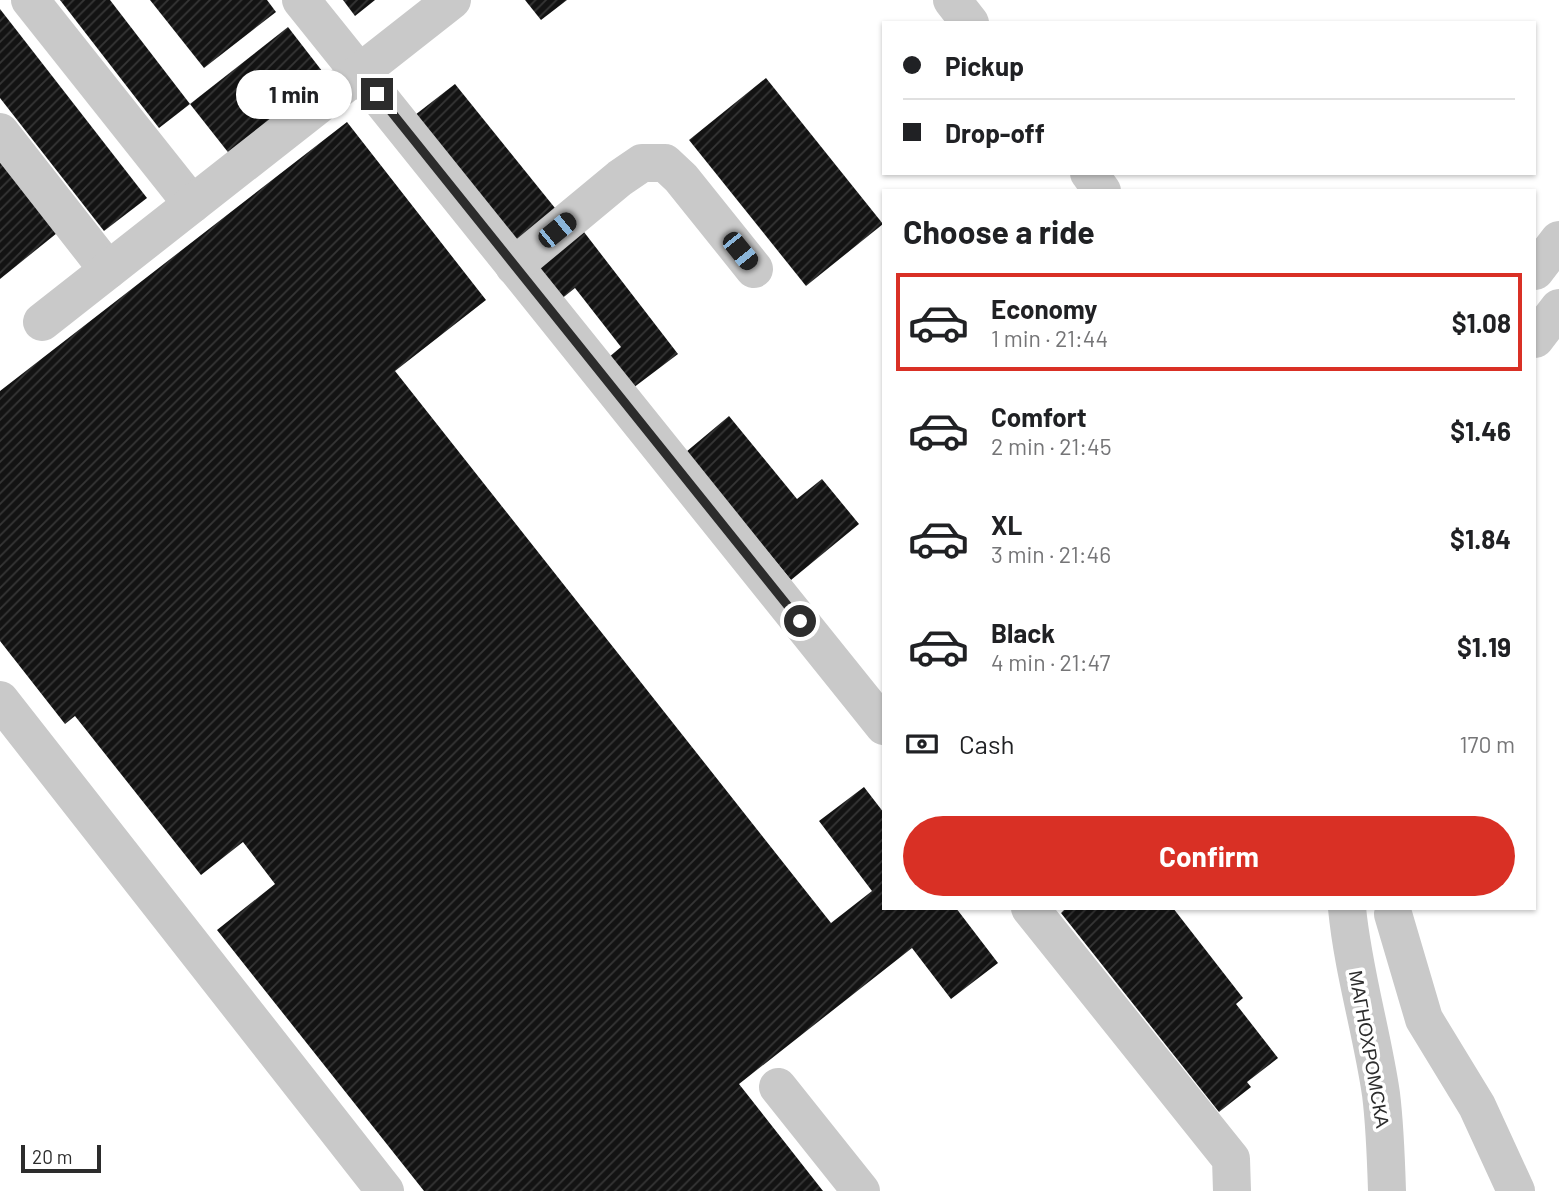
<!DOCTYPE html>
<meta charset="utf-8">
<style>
body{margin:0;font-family:Barlow,sans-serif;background:#f2f2f2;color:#202124;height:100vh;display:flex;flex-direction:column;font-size:26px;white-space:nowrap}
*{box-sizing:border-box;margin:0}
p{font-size:23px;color:#757577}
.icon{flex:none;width:38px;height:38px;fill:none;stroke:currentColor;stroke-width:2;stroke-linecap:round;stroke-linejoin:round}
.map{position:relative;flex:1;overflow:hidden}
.details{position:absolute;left:882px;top:189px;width:654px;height:721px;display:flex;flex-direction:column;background:#fff;border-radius:0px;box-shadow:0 2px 5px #0004}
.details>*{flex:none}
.top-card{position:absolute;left:882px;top:21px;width:654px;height:154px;border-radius:0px;box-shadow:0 2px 5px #0004;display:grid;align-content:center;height:154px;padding:0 21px;background:#fff}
.scale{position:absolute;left:21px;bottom:18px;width:80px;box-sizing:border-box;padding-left:7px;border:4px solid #2c2c2c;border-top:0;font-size:19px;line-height:24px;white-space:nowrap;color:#2c2c2c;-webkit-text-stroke:5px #fff;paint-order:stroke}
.end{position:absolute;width:32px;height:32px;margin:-16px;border:9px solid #2c2c2c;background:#fff;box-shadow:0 0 0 4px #fff}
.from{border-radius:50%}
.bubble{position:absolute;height:49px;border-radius:24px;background:#fff;box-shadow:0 2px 5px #0004;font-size:23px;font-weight:700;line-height:49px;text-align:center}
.car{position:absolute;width:21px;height:42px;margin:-21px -10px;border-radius:9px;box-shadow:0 0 5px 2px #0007;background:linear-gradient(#222 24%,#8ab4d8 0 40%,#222 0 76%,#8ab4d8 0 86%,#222 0)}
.top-card b{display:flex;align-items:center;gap:24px;height:66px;font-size:26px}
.top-card b+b{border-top:2px solid #e0e0e0}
.top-card i{width:18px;height:18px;background:#202124}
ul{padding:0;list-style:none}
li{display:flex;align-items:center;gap:21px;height:98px;margin:0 14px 10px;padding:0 7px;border:4px solid transparent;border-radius:0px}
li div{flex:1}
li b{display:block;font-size:26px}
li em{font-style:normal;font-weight:700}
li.current{border-color:#d93025}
li>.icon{width:63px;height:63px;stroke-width:1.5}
h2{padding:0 21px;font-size:32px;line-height:84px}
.pay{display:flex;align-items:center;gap:18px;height:77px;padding:0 21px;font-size:26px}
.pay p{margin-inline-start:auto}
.button{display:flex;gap:14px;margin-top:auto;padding:14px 21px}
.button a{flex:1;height:80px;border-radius:42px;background:#d93025;color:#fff;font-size:28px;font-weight:700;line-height:80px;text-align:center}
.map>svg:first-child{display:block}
</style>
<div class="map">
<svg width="1559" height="1191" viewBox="0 0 1559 1191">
<defs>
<pattern id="building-hatch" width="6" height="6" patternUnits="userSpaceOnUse" patternTransform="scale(1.75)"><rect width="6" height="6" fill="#131313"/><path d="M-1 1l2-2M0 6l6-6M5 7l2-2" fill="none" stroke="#363636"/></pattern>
</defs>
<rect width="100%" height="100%" fill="#fff"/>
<g fill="url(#building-hatch)">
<polygon points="60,0 110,0 190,104 159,128"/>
<polygon points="150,0 267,0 276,12 204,68"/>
<polygon points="343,0 375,0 355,16"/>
<polygon points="525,0 567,0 541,20"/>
<polygon points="0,9 147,198 104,231 0,98"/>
<polygon points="288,27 329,80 231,156 190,104"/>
<polygon points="766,78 883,224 806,286 689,140"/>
<polygon points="455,84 559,213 519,245 415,115"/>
<polygon points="347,122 486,300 395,371 831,923 872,891 819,821 864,787 884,813 884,908 956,908 998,963 951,999 912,948 739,1084 823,1191 424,1191 217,930 275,884 243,842 201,875 75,716 65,724 0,641 0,391"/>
<polygon points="0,161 57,233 0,279"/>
<polygon points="584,232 678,354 633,388 609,357 621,347 575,288 560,300 536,269"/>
<polygon points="729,416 797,499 822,479 859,524 791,580 686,452"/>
<polygon points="1066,908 1173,908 1243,998 1236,1004 1278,1058 1247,1082 1251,1087 1219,1112 1061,913"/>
</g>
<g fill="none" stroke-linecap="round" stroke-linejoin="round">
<g stroke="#c9c9c9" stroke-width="38">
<polyline points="30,0 192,204"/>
<polyline points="301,0 884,726"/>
<polyline points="952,0 970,23"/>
<polyline points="0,132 108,270"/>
<polyline points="1089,173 1102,191"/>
<polyline points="514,266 620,178 642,163 665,163 681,178 754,269"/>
<polyline points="1535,271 1559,240"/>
<polyline points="42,322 452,0"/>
<polyline points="1535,339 1559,308"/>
<polyline points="0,700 385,1191"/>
<polyline points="1030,908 1231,1159 1232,1191"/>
<path d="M1347,908c6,63 25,124 34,186 4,32 5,64 6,97"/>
<polyline points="1393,914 1424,1019 1477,1106 1516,1191"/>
<polyline points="778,1087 861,1191"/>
</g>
</g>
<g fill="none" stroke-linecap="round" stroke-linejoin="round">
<polyline stroke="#2c2c2c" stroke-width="9" points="377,94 800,621"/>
</g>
<g text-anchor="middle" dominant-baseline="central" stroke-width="7" stroke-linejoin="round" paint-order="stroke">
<g font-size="19" fill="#2c2c2c" stroke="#fff">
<text transform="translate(1370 1049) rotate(80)">МАГНОХРОМСКА</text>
</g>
</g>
</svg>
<div class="scale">20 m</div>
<i class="end from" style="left:800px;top:621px"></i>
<i class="end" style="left:377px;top:94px"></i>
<div class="bubble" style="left:236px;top:70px;width:116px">1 min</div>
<i class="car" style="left:557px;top:230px;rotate:51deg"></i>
<i class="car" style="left:740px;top:251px;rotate:141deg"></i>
<div class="top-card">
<b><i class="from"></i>Pickup</b>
<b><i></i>Drop-off</b>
</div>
<section class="details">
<h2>Choose a ride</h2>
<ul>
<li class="current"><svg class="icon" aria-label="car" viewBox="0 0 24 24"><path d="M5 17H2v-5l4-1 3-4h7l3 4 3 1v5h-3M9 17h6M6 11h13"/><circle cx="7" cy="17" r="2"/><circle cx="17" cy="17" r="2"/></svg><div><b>Economy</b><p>1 min · 21:44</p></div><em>$1.08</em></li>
<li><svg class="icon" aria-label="car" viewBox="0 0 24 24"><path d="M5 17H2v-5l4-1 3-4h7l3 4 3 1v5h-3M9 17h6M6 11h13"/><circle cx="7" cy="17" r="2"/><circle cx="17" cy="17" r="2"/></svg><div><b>Comfort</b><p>2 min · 21:45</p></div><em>$1.46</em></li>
<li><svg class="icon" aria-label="car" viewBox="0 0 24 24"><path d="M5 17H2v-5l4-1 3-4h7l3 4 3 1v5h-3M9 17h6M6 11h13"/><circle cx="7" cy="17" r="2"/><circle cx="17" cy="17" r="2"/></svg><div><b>XL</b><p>3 min · 21:46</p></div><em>$1.84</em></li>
<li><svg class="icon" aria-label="car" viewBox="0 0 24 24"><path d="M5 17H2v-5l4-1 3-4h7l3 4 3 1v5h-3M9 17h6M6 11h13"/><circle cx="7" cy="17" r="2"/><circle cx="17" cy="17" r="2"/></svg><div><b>Black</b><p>4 min · 21:47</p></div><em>$1.19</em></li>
</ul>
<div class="pay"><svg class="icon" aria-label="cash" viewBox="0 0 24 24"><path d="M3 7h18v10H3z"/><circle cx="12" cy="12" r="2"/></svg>Cash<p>170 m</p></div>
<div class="button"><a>Confirm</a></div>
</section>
</div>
